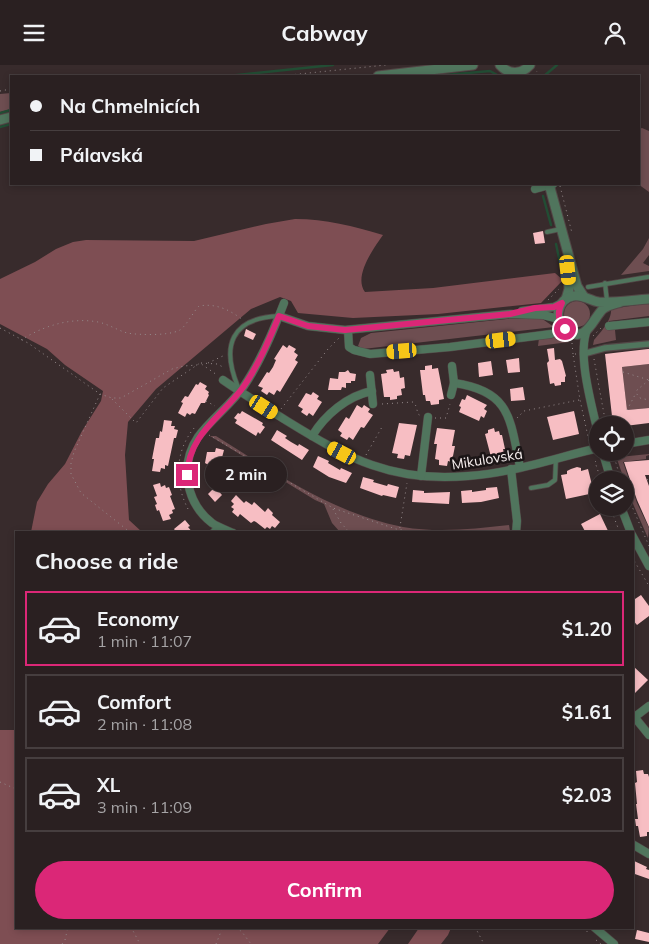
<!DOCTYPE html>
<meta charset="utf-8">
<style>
body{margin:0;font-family:Mulish,sans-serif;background:#362d2e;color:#f1f3f6;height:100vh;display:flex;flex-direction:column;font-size:19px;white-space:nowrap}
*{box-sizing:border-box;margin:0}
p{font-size:16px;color:#a5a3a5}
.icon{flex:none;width:28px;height:28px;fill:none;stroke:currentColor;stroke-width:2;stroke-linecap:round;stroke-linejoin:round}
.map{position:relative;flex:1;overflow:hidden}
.panel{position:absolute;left:15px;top:466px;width:619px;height:398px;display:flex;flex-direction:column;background:#2a2021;border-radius:0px;box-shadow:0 2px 8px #0003,0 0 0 1px #463e3f}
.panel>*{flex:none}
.guide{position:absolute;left:10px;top:10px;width:630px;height:110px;border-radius:0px;box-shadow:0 2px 8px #0003,0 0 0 1px #463e3f;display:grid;align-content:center;height:110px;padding:0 20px;background:#2a2021}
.controls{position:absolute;left:589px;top:351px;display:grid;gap:10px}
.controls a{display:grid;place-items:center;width:45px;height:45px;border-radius:50%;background:#2a2021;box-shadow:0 2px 8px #0003,0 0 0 1px #463e3f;font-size:25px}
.end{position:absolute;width:22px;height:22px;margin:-11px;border:6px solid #db2777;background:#fff;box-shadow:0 0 0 2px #fff}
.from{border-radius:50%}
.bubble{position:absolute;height:35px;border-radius:18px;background:#2a2021;box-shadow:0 2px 8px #0003,0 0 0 1px #463e3f;font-size:16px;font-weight:700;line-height:35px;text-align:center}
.car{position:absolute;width:15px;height:30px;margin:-15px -8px;border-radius:6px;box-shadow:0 0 4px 1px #0007;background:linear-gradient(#f5c518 24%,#345 0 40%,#f5c518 0 76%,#345 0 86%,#f5c518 0)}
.guide b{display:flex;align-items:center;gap:18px;height:48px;font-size:19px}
.guide b+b{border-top:1px solid #463e3f}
.guide i{width:12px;height:12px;background:#f1f3f6}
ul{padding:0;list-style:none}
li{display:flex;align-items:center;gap:15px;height:75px;margin:0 10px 8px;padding:0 10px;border:2px solid #463e3f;border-radius:0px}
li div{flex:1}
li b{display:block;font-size:19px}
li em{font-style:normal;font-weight:700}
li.selected{border-color:#db2777}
li>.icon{width:45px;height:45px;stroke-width:1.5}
h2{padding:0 20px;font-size:22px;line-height:60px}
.action{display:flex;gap:10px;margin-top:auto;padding:10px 20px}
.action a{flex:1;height:58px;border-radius:30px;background:#db2777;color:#fff;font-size:20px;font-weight:700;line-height:58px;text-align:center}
header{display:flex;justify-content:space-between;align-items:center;height:65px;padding:0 20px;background:#2a2021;font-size:22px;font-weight:700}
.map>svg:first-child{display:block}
</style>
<header><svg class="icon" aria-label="menu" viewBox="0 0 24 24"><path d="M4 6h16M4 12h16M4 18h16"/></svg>Cabway<svg class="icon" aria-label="person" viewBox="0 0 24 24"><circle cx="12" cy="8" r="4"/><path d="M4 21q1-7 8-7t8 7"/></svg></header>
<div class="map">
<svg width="649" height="879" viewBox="0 0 649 879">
<rect width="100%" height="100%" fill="#382b2c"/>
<g fill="#6e4e51">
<polygon points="11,28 11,44 0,47 0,29"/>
<polygon points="642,63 649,66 649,127 638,119 639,64"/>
<polygon points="649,173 649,190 643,198 649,201 649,206 621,210 643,184"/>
<circle cx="577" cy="249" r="13"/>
<path d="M649,238v13l-40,5 1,9h5l1,10 -23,5 1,-5c7,-8 18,-20 17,-31z"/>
<polygon points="541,253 554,262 363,284 358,281 361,273 371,268 507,254"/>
<polygon points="553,265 556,265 569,277 538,281 539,273 554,272"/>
<polygon points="649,299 649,343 627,345 622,302"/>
<path d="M210,371h6c59,37 117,77 187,91 35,6 71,2 106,-2l1,6 -170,1 -8,-9 -8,-19 -9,-4z"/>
<polygon points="649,389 649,390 646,391 646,394 623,397 637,438 649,463 648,473 630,432 617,394 619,392"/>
</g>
<g fill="#7e4e53">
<path d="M295,154c31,0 58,7 88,16 -9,13 -30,41 -18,57l68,-4 122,-15 8,7 -22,23 -103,11 -85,4 -55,-5 -7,-12 -11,-4 -29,12 -95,80 -28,33 -3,33 4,65 13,12h-111l6,-30 11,-18 17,-20 17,-33 19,-30 2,-10 -38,-26 -18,-16 -47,-25v-45l35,-17 21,-13 17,-7 13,-2 108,1 72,-17z"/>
<polygon points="0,665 16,665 16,862 390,863 378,879 0,879"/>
<polygon points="419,863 419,862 451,863 448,870 441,879 408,879"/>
</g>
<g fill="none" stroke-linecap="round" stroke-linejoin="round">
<g stroke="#224d34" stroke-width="2.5">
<polyline points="123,11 151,11"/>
<polyline points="228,11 333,0"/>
<polyline points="435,11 490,6 499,11"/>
<polyline points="544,11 557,0"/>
<polyline points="0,48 11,45"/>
<polyline points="0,62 11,59"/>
<polyline points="543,131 551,160"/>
<polyline points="556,179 564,216"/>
</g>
</g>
<g fill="#f7bec3">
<polygon points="543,166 545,178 535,179 533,168"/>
<polygon points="246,264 256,269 253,275 244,271"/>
<polygon points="283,280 287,283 289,280 296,284 294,287 298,290 295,295 298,297 280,327 277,325 274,330 269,327 267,330 261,326 263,323 258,321 267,307 269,308 273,302 276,295 274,294"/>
<polygon points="554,283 555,295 560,294 562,296 566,311 565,312 565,317 561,317 561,320 555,321 554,318 550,319 547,298 549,296 547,284"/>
<polygon points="648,284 649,284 649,299 622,302 627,345 649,343 649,358 625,361 613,360 605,289"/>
<polygon points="519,293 520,307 508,308 506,295"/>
<polygon points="491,296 493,310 479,312 478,298"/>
<polygon points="432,300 432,304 438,303 444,334 439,335 439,339 431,340 430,336 426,336 425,330 423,330 420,305 425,305 425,301"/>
<polygon points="393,304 394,307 399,306 400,313 404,312 405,323 401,324 402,330 397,331 397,334 390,335 390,332 384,332 381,309 387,308 386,305"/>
<polygon points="348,305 350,308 356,309 355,316 351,316 351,318 346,318 346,323 342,322 341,325 328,325 330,313 338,314 339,307 345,307"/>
<polygon points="200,317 207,321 205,324 209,327 208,329 209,330 205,338 201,338 195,349 192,348 190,350 187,348 185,352 178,348 183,338 181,337 185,331 188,332 196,319 198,320"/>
<polygon points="523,322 525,335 511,336 510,324"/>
<polygon points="313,327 319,331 317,334 322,337 313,351 309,348 307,351 301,347 303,344 298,341 306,328 311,330"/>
<polygon points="467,330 487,340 484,344 487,346 484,353 481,351 479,356 459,347 461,342 459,341 462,334 465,335"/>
<polygon points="357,340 362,343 364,340 370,344 368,347 373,350 364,363 361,362 353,375 349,372 347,375 340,371 342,368 338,365 346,352 349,354"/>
<polygon points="242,346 263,358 262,360 265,362 260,369 258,367 256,371 235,358 237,355 234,353 238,348 240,349"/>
<polygon points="574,346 579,369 553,375 547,352"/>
<polygon points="164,355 172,356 171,361 175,361 174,364 178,365 176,373 174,373 168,401 165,400 165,404 161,403 160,407 152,406 154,394 152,394 156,373 159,373 160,366 162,367"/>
<polygon points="399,358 417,360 410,391 405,390 404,394 397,393 398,389 392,388"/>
<polygon points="437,363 455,365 452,381 455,381 453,391 452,392 452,397 448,396 447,401 439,400 439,395 435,394 437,379 434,379"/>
<polygon points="494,363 495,367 499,366 500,370 502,370 505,384 503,384 504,389 501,390 501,393 495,395 494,392 491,392 485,369 488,368 488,365"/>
<polygon points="277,365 287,371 285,373 291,377 298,381 299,379 309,385 302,395 271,375"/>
<polygon points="216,383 224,385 218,408 211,406 212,402 205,398 207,387 215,387"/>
<polygon points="318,391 329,396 328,398 340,405 341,403 352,408 346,418 329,412 313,402"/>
<polygon points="649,395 649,410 645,410 649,421 649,462 637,435 624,397"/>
<polygon points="577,402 581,403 581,406 588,404 594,428 566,434 561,410 567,409 567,406 571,404"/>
<polygon points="363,412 374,415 373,417 387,421 388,419 399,422 396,433 383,430 382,431 360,423"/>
<polygon points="160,418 161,422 165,420 166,423 169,422 172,430 170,431 175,444 172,445 173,448 169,450 171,454 163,456 159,445 157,446 155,440 157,439 154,432 157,431 153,420"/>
<polygon points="215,422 222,430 215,437 208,429"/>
<polygon points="497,422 499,433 481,437 462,438 461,426 472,425 472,427 486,425 486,423"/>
<polygon points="413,425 424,426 424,428 450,427 449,439 412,437"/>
<polygon points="236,430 244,438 246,436 252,440 254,437 265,447 268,443 273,448 272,450 280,457 275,463 272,461 270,464 267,462 265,464 256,457 254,456 251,458 240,449 238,452 232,447 234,444 231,442 234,439 231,436"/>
<polygon points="600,449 609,468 586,468 581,459"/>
<polygon points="185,455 190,461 188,462 193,468 177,468 174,464"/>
<polygon points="641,530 649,541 649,551 637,560 632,554 632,536"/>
<polygon points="632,600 648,615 632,631"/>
<polygon points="643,705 644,709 648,709 649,712 649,767 647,767 647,771 640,772 638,761 636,761 635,754 638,754 636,739 637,739 635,718 637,717 636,706"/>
<polygon points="632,795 647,802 646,804 649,805 649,814 632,808"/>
<polygon points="637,865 649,868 649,877 635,874"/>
</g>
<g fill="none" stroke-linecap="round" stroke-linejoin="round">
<g stroke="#534747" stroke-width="5.5">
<g id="service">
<polyline points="547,167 561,164"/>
<polyline points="605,218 607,236"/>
<polyline points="588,222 648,212"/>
<path d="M238,322c-17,-41 -7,-69 41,-71"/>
<polyline points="531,423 548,420 555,415 556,393"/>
<polyline points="211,468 217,461"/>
</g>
</g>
<g stroke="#534747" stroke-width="8">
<polyline id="pedestrian" points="583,289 605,283 649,279"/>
</g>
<g stroke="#534747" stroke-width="9">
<g id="minor">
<polyline points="535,124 553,119"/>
<polyline points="522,246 554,242 562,238"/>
<polyline points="279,251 308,261 345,265 510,249 543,250 559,254"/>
<polyline points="609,261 649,257"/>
<polyline points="348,265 349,282 354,285 370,289 450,282 551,269"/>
<path d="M587,265c-10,25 5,76 11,103"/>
<polyline points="370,310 373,339"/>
<path d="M223,315c20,14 42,27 64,41 60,37 106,62 181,55 44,-3 87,-18 130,-28"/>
<path d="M454,318c57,8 56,36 66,84"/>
<polyline points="451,330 454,318 452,301"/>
<path d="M312,371c13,-21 35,-40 60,-45"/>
<polyline points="625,379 649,375"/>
<polyline points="603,388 611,415"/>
<polyline points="511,404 517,456 516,468"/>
<polyline points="421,411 428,352"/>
<polyline points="621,442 631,468"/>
<path d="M233,468c-7,-3 -15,-6 -21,-10 -26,-20 -33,-58 -14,-86 13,-18 33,-32 46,-51 17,-25 29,-54 40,-83"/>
<polyline points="632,470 649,501"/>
<polyline points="632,649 649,670"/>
<polyline points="632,654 649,641"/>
<polyline points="632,779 649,789"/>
<polyline points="594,862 614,879"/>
</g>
</g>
<g stroke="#534747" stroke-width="11">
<g id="tertiary">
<path d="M500,0c9,10 21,10 30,0"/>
<polyline points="378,11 473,0"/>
<polyline points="0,55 11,52"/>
<polyline points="549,119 577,221 584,232"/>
<polyline points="566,234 569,224 568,203"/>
<path d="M621,237c-6,2 -13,3 -18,7 -10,9 -17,37 -38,20 -12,-10 -7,-30 8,-33 10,-2 17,5 26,6 17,1 33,-2 50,-3"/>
</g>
</g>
<g stroke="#968b8c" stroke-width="1" stroke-dasharray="1 4" stroke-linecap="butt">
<polyline points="280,11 386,0"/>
<polyline points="535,11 537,6"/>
<polyline points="0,26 11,24"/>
<polyline points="560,121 572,168"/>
<polyline points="548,235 559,224"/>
<polyline points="0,263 28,278 100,329 112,333 121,333 172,304 184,301 197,300"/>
<polyline points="593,271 601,263"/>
<path d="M21,275c22,-14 50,-23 77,-18 10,2 19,8 29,11 12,2 42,3 53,-3 7,-5 13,-18 19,-24 17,-3 31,4 44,14"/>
<polyline points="572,278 573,289"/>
<polyline points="576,289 573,289 580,335 589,376"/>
<polyline points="594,294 606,360"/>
<polyline points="201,298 217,299 225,303"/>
<polyline points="208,298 225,290"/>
<polyline points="623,307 649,315"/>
<polyline points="649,315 637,325 636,328 640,333 649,335"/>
<polyline points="100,329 74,387 71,398 71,409 81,428 131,468"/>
<polyline points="112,334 136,358 163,323 200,298 217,310"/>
<polyline points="206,336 215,341"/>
<polyline points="382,339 413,337 416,341 418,349 421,351"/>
<polyline points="281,344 328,284 339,273"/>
<polyline points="627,345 636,328"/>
<polyline points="435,353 446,353 450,339"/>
<polyline points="517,353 524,346 579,335"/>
<polyline points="209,370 333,443 396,464 423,468"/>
<polyline points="613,388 621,415"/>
<polyline points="366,390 382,362"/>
<polyline points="596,396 595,397 601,415"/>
<polyline points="647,415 649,414"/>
<polyline points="625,425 649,481"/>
<polyline points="610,442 620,468"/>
<path d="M188,444c-14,-27 -13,-59 7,-82"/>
<polyline points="333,444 341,458 350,468"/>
<polyline points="399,468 407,418"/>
<polyline points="632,492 649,521"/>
<polyline points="0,717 16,724"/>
<polyline points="131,862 140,879"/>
<polyline points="236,862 242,867 251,879"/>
<polyline points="475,862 484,879"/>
<polyline points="584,862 588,868"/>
<polyline points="596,875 601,879"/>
<polyline points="62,879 65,875 68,862"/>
<polyline points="216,879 222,864 225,862"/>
</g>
<use href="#service" stroke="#50755d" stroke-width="4"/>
<use href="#pedestrian" stroke="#50755d" stroke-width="5.5"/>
<use href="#minor" stroke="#50755d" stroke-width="8"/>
<use href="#tertiary" stroke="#50755d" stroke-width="9"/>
</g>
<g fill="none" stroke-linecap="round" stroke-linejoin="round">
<path stroke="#db2777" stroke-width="6" d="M187,410c2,-42 35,-58 57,-89 15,-22 25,-46 35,-70l29,10 37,4 165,-16 25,-6 19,-1 8,-4c-5,9 -4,18 3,26"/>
</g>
<g text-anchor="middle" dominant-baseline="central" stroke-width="5" stroke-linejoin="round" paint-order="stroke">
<g font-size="14" fill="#f8f0f0" stroke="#1b1516">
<text transform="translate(487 394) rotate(-9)">Mikulovská</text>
</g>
</g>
</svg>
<div class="controls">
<a><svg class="icon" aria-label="locate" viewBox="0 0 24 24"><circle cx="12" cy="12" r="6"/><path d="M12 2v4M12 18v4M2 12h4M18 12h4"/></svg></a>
<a><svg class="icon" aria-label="layers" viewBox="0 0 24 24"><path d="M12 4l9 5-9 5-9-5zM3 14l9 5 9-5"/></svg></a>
</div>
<i class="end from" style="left:565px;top:264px"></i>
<i class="end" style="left:187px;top:410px"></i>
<div class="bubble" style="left:205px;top:392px;width:82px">2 min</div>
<i class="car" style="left:568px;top:205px;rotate:174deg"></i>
<i class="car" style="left:501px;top:275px;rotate:83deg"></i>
<i class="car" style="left:402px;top:286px;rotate:265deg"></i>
<i class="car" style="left:264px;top:342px;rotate:122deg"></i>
<i class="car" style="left:342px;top:388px;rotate:298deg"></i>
<div class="guide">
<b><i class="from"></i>Na Chmelnicích</b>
<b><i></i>Pálavská</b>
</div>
<section class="panel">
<h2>Choose a ride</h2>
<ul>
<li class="selected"><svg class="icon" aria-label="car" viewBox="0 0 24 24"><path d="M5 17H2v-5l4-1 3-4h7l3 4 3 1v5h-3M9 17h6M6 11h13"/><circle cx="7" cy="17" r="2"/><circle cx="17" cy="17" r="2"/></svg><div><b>Economy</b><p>1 min · 11:07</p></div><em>$1.20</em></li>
<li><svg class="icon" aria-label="car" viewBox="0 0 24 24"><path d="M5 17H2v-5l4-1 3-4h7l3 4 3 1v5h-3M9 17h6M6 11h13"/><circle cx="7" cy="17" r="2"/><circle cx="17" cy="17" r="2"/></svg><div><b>Comfort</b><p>2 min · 11:08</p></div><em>$1.61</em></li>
<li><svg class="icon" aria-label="car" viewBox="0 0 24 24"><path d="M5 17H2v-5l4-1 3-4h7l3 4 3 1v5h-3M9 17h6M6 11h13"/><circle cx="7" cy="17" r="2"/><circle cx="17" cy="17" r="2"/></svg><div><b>XL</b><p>3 min · 11:09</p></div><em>$2.03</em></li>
</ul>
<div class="action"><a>Confirm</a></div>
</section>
</div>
